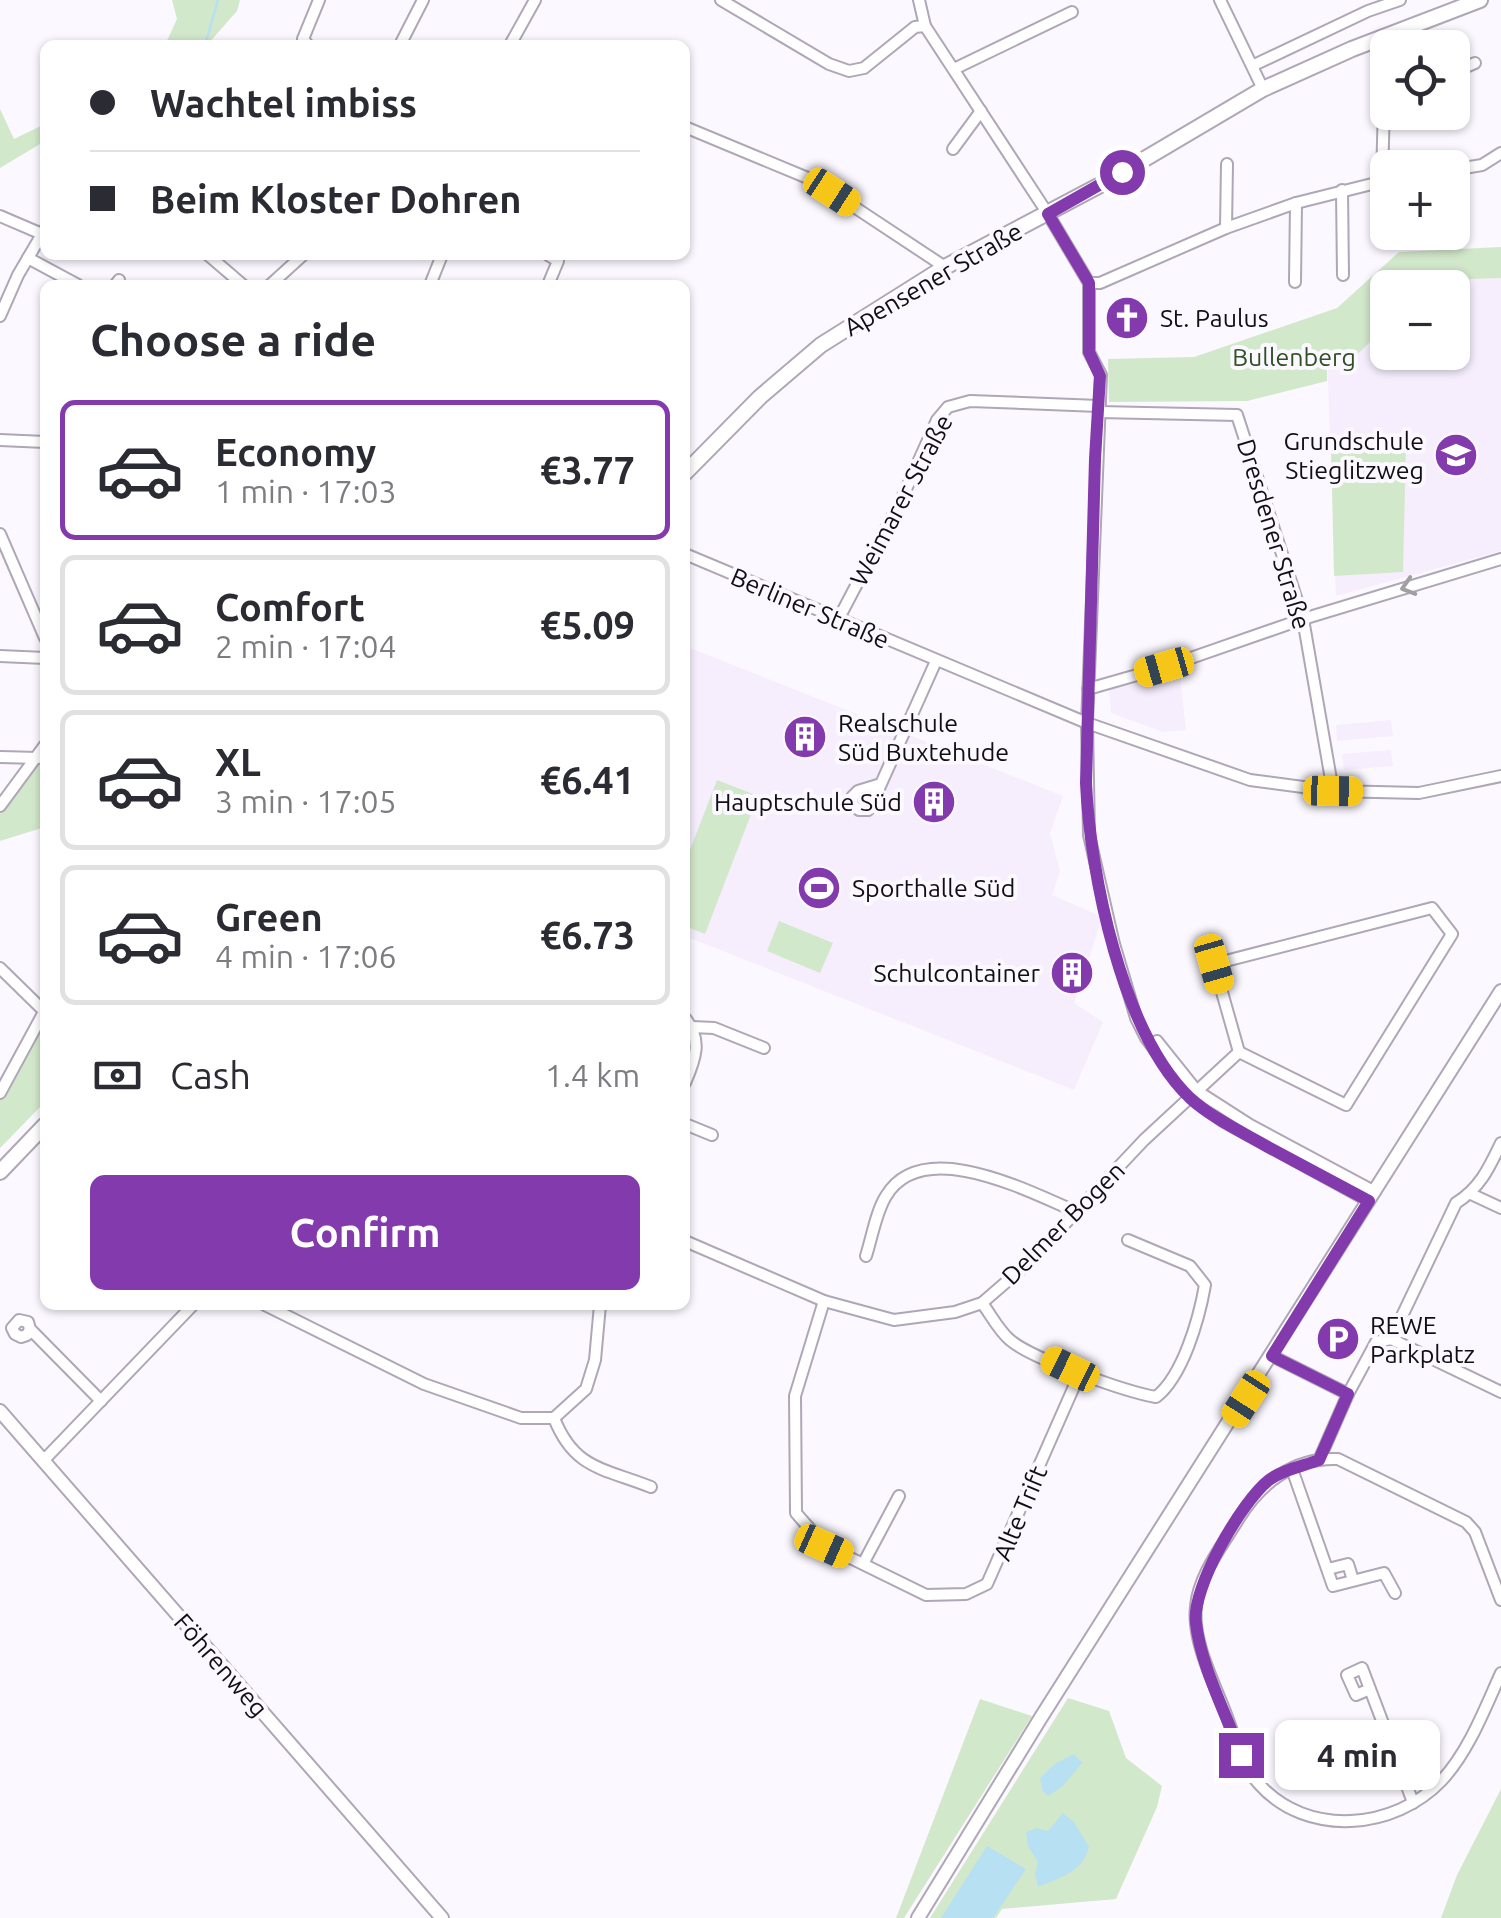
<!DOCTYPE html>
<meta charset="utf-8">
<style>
body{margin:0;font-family:Ubuntu,sans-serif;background:#f2f2f3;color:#2b2b33;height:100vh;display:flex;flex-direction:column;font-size:38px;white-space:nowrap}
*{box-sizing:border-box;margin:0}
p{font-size:32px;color:#7c7c81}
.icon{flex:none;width:55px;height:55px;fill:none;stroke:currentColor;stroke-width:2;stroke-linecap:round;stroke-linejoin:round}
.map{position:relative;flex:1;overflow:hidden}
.details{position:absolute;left:40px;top:280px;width:650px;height:1030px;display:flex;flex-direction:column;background:#fff;border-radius:15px;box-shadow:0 2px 8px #0004}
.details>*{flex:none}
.guide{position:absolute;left:40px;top:40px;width:650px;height:220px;border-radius:15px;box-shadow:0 2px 8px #0004;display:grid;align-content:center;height:220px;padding:0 50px;background:#fff}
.controls{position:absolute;left:1370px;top:30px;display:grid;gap:20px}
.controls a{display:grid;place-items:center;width:100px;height:100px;border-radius:15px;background:#fff;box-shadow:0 2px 8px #0004;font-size:50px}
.end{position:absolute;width:45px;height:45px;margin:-22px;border:12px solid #823aac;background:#fff;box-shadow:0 0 0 5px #fff}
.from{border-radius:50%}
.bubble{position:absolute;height:70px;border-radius:15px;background:#fff;box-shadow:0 2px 8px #0004;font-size:32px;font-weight:700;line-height:70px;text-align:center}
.car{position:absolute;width:30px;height:60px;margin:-30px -15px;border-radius:12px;box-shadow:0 0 8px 2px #0007;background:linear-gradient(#f5c518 24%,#345 0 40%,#f5c518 0 76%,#345 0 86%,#f5c518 0)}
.guide b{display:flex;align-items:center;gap:35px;height:95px;font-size:38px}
.guide b+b{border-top:2px solid #e1e1e2}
.guide i{width:25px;height:25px;background:#2b2b33}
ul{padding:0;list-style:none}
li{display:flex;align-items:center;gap:30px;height:140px;margin:0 20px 15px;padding:0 30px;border:5px solid #e1e1e2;border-radius:15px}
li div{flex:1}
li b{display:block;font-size:38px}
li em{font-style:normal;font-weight:700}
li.on{border-color:#823aac}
li>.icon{width:90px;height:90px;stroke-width:1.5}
h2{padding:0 50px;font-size:45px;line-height:120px}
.pay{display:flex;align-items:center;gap:25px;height:110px;padding:0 50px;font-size:38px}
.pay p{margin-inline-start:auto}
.cta{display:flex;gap:20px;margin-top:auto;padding:20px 50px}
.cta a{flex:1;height:115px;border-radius:15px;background:#823aac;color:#fff;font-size:40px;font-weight:700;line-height:115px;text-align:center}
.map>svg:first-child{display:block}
</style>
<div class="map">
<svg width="1501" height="1918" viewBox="0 0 1501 1918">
<rect width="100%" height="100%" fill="#fcf8ff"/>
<g fill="#f6eefd">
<polygon points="1501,278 1501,551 1336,596 1327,355 1357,355 1387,325 1388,352 1452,352 1452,288 1444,287 1471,279"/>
<polygon points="685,646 1063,796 1050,833 1060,871 1052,895 1098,915 1101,922 1074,1003 1103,1022 1074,1090 685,936"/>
<polygon points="1179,667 1186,730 1163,732 1111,713 1109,689"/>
<polygon points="1391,720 1393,736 1337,741 1336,725"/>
<polygon points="1391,750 1393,766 1344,770 1342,754"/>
</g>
<g fill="#d2e8cb">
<polygon points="172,0 240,0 237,11 207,45 165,45 177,19"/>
<polygon points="0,109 14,139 45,124 45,141 0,168"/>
<polygon points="1501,247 1501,278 1471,279 1444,287 1388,288 1387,325 1357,355 1327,355 1327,381 1247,401 1109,402 1108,359 1194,357 1337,308 1399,252"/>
<polygon points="1331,444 1406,444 1403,572 1334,576"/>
<polygon points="45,755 45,827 0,841 0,814"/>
<polygon points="717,780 758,796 705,934 685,926 685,863"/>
<polygon points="779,921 833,943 820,973 767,951"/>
<polygon points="38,1021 45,1027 45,1102 0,1148 0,1093"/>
<polygon points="1068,1698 1109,1711 1126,1758 1162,1786 1157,1807 1116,1899 1002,1909 996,1918 930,1918"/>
<polygon points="980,1699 1032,1716 904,1918 896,1918"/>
<polygon points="1501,1789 1501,1918 1441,1918 1457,1875"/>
</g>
<g fill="#b7e0f2">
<polygon points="1074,1754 1082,1763 1063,1786 1048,1796 1042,1790 1040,1778 1056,1763"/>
<path d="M1063,1813l11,9 15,25c-6,25 -29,31 -51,40l-3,-13 3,-12 -10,-16 -2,-14 11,-4 11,3z"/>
<polygon points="987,1846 1026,1869 993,1918 941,1918"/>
</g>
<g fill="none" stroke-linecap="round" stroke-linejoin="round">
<polyline stroke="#b7e0f2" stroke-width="2.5" points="205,45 218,0"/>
<g stroke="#afa6b7" stroke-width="14">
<g id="minor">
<polyline points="721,0 829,64 849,71 864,68 915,27 925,26"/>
<polyline points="919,0 925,26 1048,214 1089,283 1089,352 1101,375 1087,723 1089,835 1114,944 1136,1018 1146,1038 1190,1097 1221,1120 1369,1201"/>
<polyline points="1220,0 1263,89"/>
<polyline points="308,45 303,39 319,0"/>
<polyline points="400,45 423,0"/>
<polyline points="510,45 535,0"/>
<polyline points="1254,65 1368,11 1400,0"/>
<polyline points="954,69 1072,12"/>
<polyline points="1452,73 1475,63"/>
<polyline points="685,127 815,181 945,267"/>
<polyline points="953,149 981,111"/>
<polyline points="1452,170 1482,165 1501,153"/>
<polyline points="1382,181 1384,103 1388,102"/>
<polyline points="1342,190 1343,275"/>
<polyline points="0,216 42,234"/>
<polyline points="1226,228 1227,164"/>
<polyline points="208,255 243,285"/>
<polyline points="28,258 78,285"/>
<polyline points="1295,282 1296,203"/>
<polyline points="1089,283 1100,283 1226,228 1296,203 1388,180"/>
<polyline points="115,285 119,280"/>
<polyline points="270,285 303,255"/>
<polyline points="430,285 442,255"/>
<polyline points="548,285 558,261 548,255"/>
<polyline points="0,316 18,275 45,229"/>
<polyline points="1099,412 1237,415 1303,619 1333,791"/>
<polyline points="0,440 45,442"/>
<polyline points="0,534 45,638"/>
<polyline points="685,554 1087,723 1250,780 1333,791 1419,793 1501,776"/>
<polyline points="838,620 903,496 937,420 948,407 970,401 1099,406"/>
<polyline points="0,656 45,658"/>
<polyline points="1088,689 1165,667 1303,619 1501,559"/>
<polyline points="0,757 38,758"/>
<polyline points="881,784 858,791 852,797 853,805 859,810 868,810 872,804 936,661"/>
<polyline points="0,806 45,745"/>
<polyline points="0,968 45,1012"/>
<path d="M685,1018c18,22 10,42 0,65"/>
<polyline points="692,1027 714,1028 764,1048"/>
<polyline points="1157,1041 1197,1091 1250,1125 1375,1192"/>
<polyline points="0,1093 45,1010"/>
<polyline points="685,1124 712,1135"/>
<polyline points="1471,1194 1501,1208"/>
<polyline points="685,1241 824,1301 894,1320 955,1312 982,1303 1027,1264 1144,1140 1239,1052 1346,1105 1452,934 1432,908 1214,964 1239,1052"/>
<path d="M866,1256c6,-19 10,-44 20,-60 37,-61 143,-4 189,15"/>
<polyline points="824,1301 795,1396 796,1513 824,1545 926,1595 966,1594 987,1584 1080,1373"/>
<path d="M982,1303c9,12 17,28 28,37 22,19 117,52 146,57 27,-21 43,-78 49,-112l-15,-19 -62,-26"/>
<polyline points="265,1305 424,1384 521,1418 554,1418 586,1389 595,1360 600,1305"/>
<polyline points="30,1329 27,1335 21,1337 15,1334 12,1328 19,1320 28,1322 30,1329 101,1401"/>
<path d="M1391,1339l65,-136c24,-15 33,-35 45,-60"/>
<polyline points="1272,1356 1348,1394 1319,1460"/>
<polyline points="1348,1394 1376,1342 1391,1339 1501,1392"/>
<path d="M554,1418c20,51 49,50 97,69"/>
<polyline points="43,1461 193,1305"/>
<polyline points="1292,1469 1333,1586 1384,1573 1395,1593"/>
<polyline points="864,1562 899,1496"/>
<polyline points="1328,1569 1348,1564 1353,1580"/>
<path d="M1501,1600l-26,-68 -9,-10 -128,-63c-44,-2 -77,24 -99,59 -16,27 -40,56 -43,88 -4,34 16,72 28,103 10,25 17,55 35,75 48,54 136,46 183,-4 27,-29 43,-72 59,-107"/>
<polyline points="1370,1689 1356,1695 1347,1675 1362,1668 1411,1797 1413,1803"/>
</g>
</g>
<g stroke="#afa6b7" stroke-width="16">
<g id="tertiary">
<polyline points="0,1411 442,1918"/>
<polyline points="918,1918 1040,1719 1501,991"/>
</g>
</g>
<g stroke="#afa6b7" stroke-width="18">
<g id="secondary">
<polyline points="685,473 760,397 821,345 945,267 1104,183 1263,89 1352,49 1480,0"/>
<polyline points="0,1172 45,1125"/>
</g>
</g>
<use href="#minor" stroke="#fff" stroke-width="10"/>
<use href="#tertiary" stroke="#fff" stroke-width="12"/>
<use href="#secondary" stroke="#fff" stroke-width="14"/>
</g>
<defs><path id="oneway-chevron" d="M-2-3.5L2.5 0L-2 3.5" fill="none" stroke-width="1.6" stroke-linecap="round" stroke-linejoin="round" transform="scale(2.5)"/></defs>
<use stroke="#a09fa1" href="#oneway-chevron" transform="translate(1408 587) rotate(163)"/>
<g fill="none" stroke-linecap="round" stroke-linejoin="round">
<path stroke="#823aac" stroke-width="12" d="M1122,172l-74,42 41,69v69l11,24 -5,83 -9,324c4,91 36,250 104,315 22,20 52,34 78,49 34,18 67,36 101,54l-97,155 76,38 -29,66c-16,6 -37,10 -50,20 -27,21 -78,108 -73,143 5,44 30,90 45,132"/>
</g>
<defs>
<g id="church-disc" transform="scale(2.25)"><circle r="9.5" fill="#823aac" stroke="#fcf8ff"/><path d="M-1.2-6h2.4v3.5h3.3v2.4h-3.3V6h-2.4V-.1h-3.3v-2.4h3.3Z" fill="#fff"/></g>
<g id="school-disc" transform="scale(2.25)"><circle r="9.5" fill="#823aac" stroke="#fcf8ff"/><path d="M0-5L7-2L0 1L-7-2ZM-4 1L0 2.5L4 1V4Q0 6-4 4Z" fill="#fff"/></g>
<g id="building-disc" transform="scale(2.25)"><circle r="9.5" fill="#823aac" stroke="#fcf8ff"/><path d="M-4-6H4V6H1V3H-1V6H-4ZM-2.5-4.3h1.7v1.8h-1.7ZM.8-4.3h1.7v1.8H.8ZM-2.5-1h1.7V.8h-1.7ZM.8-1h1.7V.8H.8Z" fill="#fff"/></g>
<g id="stadium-disc" transform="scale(2.25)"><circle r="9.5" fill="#823aac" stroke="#fcf8ff"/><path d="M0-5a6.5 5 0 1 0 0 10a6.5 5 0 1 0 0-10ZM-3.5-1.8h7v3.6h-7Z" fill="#fff"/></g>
<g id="parking-disc" transform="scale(2.25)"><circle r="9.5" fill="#823aac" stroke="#fcf8ff"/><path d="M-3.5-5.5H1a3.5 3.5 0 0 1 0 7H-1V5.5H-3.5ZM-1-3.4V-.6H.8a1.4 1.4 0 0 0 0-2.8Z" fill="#fff"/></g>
</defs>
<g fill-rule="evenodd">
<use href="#church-disc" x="1127" y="318"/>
<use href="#school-disc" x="1456" y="455"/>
<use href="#building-disc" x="805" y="737"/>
<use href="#building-disc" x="934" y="802"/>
<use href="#stadium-disc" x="819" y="888"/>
<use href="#building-disc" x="1072" y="973"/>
<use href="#parking-disc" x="1338" y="1339"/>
</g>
<g text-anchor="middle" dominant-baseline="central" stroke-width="8" stroke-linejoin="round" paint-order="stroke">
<g font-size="25" fill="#120f14" stroke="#fcf8ff">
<text transform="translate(933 279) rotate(-30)">Apensener Straße</text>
<text transform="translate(901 500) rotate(-62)">Weimarer Straße</text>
<text transform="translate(1274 534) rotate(73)">Dresdener Straße</text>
<text transform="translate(810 608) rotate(23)">Berliner Straße</text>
<text transform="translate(1063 1223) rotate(-45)">Delmer Bogen</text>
<text transform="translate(1020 1513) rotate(-67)">Alte Trift</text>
<text transform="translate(221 1665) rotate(49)">Föhrenweg</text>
</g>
<g font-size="25" fill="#120f14" stroke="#fcf8ff" text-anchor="start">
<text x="1160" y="318">St. Paulus</text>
<text x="1424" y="441" text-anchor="end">Grundschule<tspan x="1424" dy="29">Stieglitzweg</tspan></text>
<text x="838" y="723">Realschule<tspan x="838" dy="29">Süd Buxtehude</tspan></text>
<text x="902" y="802" text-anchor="end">Hauptschule Süd</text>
<text x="852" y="888">Sporthalle Süd</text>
<text x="1040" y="973" text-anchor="end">Schulcontainer</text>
<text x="1370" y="1325">REWE<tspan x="1370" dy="29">Parkplatz</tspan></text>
</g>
<g font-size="25" fill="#305125" stroke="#fcf8ff">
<text x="1294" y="357">Bullenberg</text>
</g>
</g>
</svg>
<div class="controls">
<a><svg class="icon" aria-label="locate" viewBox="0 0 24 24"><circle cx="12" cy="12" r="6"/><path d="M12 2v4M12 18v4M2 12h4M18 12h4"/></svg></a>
<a>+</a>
<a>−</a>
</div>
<i class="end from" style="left:1122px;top:172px"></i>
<i class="end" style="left:1241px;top:1755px"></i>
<div class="bubble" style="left:1275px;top:1720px;width:165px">4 min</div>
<i class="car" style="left:832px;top:192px;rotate:123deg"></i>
<i class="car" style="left:1164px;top:667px;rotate:254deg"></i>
<i class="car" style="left:1333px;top:791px;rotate:91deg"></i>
<i class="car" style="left:1214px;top:964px;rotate:164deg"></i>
<i class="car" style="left:1070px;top:1369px;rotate:296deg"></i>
<i class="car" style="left:1246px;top:1399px;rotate:213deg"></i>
<i class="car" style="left:824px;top:1546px;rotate:114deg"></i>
<div class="guide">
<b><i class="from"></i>Wachtel imbiss</b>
<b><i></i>Beim Kloster Dohren</b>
</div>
<section class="details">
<h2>Choose a ride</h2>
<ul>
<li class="on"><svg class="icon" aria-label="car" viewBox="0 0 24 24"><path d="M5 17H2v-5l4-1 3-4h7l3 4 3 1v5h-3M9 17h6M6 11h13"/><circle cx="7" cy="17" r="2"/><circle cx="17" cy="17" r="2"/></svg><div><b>Economy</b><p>1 min · 17:03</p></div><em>€3.77</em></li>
<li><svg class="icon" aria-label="car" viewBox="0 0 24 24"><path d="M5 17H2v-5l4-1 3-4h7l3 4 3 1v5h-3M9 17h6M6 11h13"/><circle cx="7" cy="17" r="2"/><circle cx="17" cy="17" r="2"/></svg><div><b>Comfort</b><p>2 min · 17:04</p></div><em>€5.09</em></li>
<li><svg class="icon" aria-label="car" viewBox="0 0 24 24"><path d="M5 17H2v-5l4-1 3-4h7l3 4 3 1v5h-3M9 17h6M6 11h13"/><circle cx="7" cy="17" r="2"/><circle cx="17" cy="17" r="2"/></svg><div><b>XL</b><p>3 min · 17:05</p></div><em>€6.41</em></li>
<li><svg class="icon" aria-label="car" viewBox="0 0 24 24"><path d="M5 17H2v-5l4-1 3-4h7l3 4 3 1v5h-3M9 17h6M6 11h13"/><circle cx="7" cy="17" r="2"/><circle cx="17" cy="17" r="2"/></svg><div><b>Green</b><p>4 min · 17:06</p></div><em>€6.73</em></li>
</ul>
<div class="pay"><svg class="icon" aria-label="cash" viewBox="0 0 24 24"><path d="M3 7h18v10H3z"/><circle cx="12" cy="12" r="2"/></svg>Cash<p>1.4 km</p></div>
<div class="cta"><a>Confirm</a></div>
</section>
</div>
